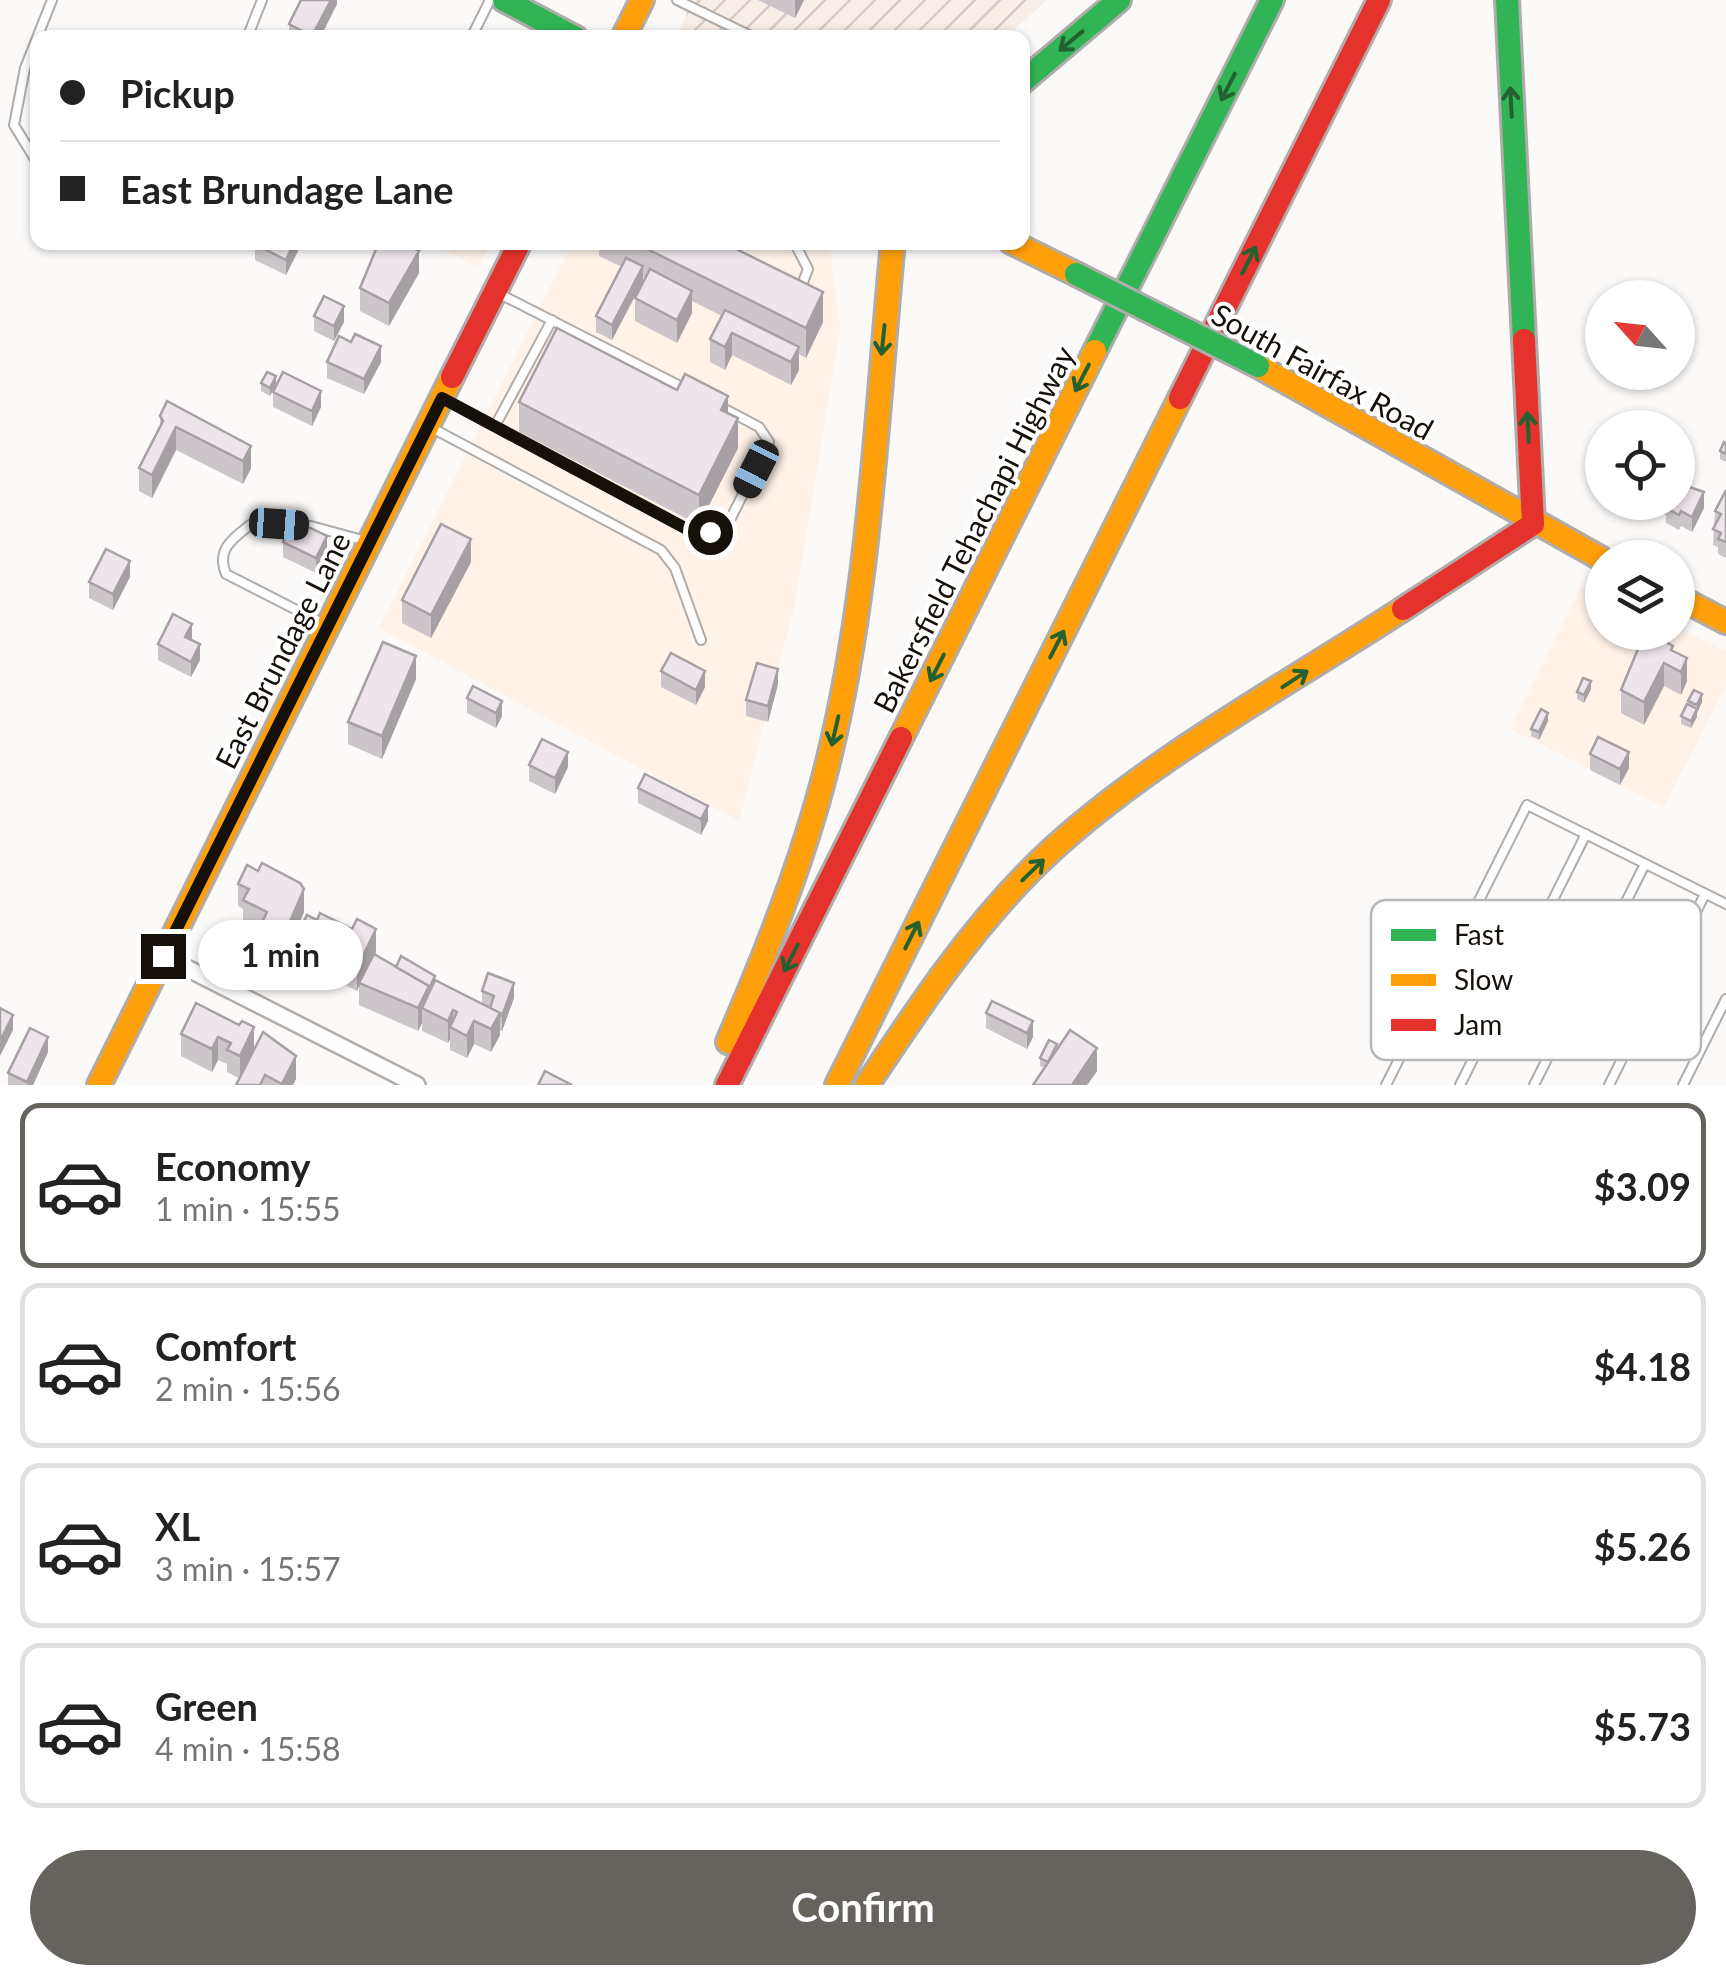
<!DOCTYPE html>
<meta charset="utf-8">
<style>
body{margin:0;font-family:Lato,sans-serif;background:#f6f6f6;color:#222;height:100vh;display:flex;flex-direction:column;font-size:38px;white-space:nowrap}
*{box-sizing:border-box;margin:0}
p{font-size:32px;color:#767676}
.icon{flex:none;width:55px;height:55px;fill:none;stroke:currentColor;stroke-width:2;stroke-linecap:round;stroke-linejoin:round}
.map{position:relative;height:1085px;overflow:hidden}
.sheet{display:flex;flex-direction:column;background:#fff;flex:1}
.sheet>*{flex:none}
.banner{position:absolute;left:30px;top:30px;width:1000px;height:220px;border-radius:20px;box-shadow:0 2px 8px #0004;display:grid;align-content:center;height:220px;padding:0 30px;background:#fff}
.needle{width:65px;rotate:297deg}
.fabs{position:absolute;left:1585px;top:280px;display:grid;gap:20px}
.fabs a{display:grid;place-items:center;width:110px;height:110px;border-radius:50%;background:#fff;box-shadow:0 2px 8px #0004;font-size:50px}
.end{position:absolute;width:45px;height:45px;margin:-22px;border:12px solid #16100b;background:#fff;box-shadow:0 0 0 5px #fff}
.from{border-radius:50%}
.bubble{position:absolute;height:70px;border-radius:35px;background:#fff;box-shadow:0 2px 8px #0004;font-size:32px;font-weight:700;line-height:70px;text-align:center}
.car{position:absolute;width:30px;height:60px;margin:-30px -15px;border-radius:12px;box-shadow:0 0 8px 2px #0007;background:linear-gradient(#222 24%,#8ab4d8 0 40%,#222 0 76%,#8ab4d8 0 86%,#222 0)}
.banner b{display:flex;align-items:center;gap:35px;height:95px;font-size:38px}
.banner b+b{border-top:2px solid #e0e0e0}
.banner i{width:25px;height:25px;background:#222}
ul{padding:18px 0 0;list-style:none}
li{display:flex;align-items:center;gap:30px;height:165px;margin:0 20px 15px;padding:0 10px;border:5px solid #e0e0e0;border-radius:20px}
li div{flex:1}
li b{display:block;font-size:38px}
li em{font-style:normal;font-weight:700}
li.active{border-color:#66625e}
li>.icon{width:90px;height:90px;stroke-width:1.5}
.cta{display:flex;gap:20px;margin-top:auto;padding:20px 30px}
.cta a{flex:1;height:115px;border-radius:60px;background:#66625e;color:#fff;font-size:40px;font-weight:700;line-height:115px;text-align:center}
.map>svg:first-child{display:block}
</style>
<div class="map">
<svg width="1726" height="1085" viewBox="0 0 1726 1085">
<defs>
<pattern id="industrial-furrows" width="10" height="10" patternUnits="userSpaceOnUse" patternTransform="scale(2.5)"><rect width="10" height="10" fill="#f8eee8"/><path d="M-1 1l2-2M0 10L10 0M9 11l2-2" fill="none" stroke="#d4cbc6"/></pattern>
</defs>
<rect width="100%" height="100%" fill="#fcfaf8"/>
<g fill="#fef2e9">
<polygon points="430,243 491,242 491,243 479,267"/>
<polygon points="572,243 823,243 831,256 840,328 796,600 739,821 379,628"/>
<polygon points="1581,587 1602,594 1602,632 1678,632 1678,628 1726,651 1726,686 1664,807 1510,729"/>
</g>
<polygon fill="url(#industrial-furrows)" points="693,0 1047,0 1006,37 683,38 680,28"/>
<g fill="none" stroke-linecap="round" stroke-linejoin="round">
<g stroke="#b0aca9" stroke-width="12">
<g id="lane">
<polyline points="677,0 755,38"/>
<polyline points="247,38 262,0"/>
<polyline points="471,38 490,0"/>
<polyline points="38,164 14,125 25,68 52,0"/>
<polyline points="794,242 808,269 800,290"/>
<polyline points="496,292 684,388"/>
<polyline points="446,400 685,528 710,532 728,524 769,442 759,427 723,408"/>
<polyline points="495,426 552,320"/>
<polyline points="432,428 661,550 675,568 701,640"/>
<path d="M324,624l-98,-50c-10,-24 6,-35 24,-49l61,1 55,15"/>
<polyline points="1386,1085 1527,805 1726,904"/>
<polyline points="1460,1085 1586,834"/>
<polyline points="1534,1085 1645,864"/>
<polyline points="1609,1085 1705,894"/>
<polyline points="1683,1085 1726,999"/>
</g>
</g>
<g stroke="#b0aca9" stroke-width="20">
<polyline id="street" points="163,956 417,1085"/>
</g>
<g stroke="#b0aca9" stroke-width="28">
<g id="fast">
<polyline points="504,0 576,38"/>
<polyline points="1507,0 1524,340"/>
<polyline points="1022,82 1119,0"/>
<polyline points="1095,351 1272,0"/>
</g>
</g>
<g stroke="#b0aca9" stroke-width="28">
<g id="slow">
<polyline points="623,38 642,0"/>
<polyline points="1011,242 1076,274"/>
<polyline points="1258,366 1602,559"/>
<polyline points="1678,597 1726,622"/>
<polyline points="901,738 1095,351"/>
<path d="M728,1042c38,-89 74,-178 98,-272 44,-172 50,-352 67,-528"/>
<polyline points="99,1085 452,377"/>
<polyline points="837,1085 1180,398"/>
<path d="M867,1085c50,-75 98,-148 162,-213 98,-100 256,-186 374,-263"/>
</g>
</g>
<g stroke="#b0aca9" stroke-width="28">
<g id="jam">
<polyline points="452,377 520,242"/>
<polyline points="1180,398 1379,0"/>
<polyline points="1403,609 1533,524 1524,340"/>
<polyline points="727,1085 901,738"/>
</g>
</g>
<use href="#lane" stroke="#fffefe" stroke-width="8"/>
<use href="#street" stroke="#fffefe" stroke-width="15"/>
<use href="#fast" stroke="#30b455" stroke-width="22"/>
<use href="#slow" stroke="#ff9f0a" stroke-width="22"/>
<use href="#jam" stroke="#e5322d" stroke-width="22"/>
<g stroke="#b0aca9" stroke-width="28" stroke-linecap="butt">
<polyline id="fast-bridge" points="1076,274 1258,366"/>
</g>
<use href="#fast-bridge" stroke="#30b455" stroke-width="22"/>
</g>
<g fill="#ccc5ca">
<polygon points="337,0 337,4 320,38 289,38 289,24"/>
<polygon points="758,0 804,0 795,18"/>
<polygon points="298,242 298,251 286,275 255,260 255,244"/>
<polygon points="599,242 722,242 823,322 806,358 799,354 799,370 791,385 732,355 725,370 710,362 710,339 722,316 692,301 692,313 677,343 635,321 635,298 645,278 643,277 612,340 596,332 596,316 622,267 599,256"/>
<polygon points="419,273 389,326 360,311 360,288"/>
<polygon points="314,316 344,322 334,341 314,331"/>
<polygon points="351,342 381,362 364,394 327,378 327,362"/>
<polygon points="261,383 276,384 270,396 261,391"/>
<polygon points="677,390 728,414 738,448 699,525 519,432 519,402"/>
<polygon points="273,392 321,407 312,426 273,407"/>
<polygon points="160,416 251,446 251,468 243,484 176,450 152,498 139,491 139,468 160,428"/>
<polygon points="1726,443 1726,462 1720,459 1720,451"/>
<polygon points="1726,490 1726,558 1718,554 1718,547 1713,545 1715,511"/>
<polygon points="1658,502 1678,502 1704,508 1692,532 1681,526 1679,530 1666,523 1666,515 1658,512"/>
<polygon points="283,542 327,552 316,573 283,557"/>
<polygon points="471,562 431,638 402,623 402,600"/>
<polygon points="130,577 113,610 89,598 89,582"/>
<polygon points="191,640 200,660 191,677 158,660 158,644"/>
<polygon points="1673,651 1687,681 1681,695 1664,686 1644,725 1621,713 1621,690"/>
<polygon points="661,671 705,687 696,705 661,687"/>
<polygon points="416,679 382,759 348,744 348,722"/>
<polygon points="778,684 768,722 746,716 746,700"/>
<polygon points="1591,689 1584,703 1577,699 1577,692"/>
<polygon points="467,698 502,716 496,728 467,713"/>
<polygon points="1688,701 1702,702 1691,728 1681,724 1681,716 1688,705"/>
<polygon points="1548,721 1539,740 1531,736 1531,729"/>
<polygon points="1590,754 1629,768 1620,785 1590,770"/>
<polygon points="529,765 568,767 555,794 529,781"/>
<polygon points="638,788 708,821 701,835 638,803"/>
<polygon points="258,871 304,912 282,963 259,952 259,931 243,923 243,909 238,906 238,884"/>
<polygon points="292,945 376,952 375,955 396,967 435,980 482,1004 482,991 514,998 502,1031 500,1030 500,1035 491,1052 474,1044 467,1058 450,1050 450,1039 448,1043 422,1031 422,1023 418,1031 359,1005 359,985 357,991 314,969 310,976 292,968"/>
<polygon points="196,1003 254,1049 296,1079 293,1085 236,1085 240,1079 227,1072 227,1064 218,1060 212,1072 181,1056 181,1034"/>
<polygon points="986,1013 1033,1037 1027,1049 986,1028"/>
<polygon points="1057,1049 1097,1071 1088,1084 1040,1066 1040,1058"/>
<polygon points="48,1052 33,1085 8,1085 8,1073"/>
</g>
<g fill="#a6a0a4">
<polygon points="331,0 337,0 337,4 320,38 312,38"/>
<polygon points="795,0 804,0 795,18"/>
<polygon points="294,242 298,242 298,251 286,275 286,260"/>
<polygon points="419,251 419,273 389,326 389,303"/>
<polygon points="643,266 643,281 612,340 612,325"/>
<polygon points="692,291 692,313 677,343 677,320"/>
<polygon points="823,292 823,322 806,358 806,328"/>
<polygon points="344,306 344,322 334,341 334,326"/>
<polygon points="732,333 732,355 725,370 725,347"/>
<polygon points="381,346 381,362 364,394 364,379"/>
<polygon points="799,347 799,370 791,385 791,362"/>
<polygon points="276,376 276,384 270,396 270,388"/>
<polygon points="321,391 321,407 312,426 312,411"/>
<polygon points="728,396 728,426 721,410"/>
<polygon points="738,418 738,448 699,525 699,495"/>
<polygon points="176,427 176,450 152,498 152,475"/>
<polygon points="251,446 251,468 243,484 243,461"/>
<polygon points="1704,492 1704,508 1692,532 1692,517"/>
<polygon points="327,536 327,552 316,573 316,558"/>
<polygon points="471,539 471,562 431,638 431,615"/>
<polygon points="130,561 130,577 113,610 113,594"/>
<polygon points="192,624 192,639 185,652 185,637"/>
<polygon points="200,644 200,660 191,677 191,662"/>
<polygon points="416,656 416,679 382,759 382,736"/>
<polygon points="1687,658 1687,681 1681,695 1681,672"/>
<polygon points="1664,663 1664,686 1644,725 1644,702"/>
<polygon points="778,669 778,684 768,722 768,706"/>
<polygon points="705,671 705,687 696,705 696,690"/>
<polygon points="1591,681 1591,689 1584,703 1584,695"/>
<polygon points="1702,694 1702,702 1697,713 1697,705"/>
<polygon points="502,701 502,716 496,728 496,713"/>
<polygon points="1697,709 1697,717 1691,728 1691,721"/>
<polygon points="1548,713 1548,721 1539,740 1539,732"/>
<polygon points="568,752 568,767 555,794 555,778"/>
<polygon points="1629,752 1629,768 1620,785 1620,769"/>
<polygon points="708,806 708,821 701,835 701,819"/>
<polygon points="304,889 304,912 282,963 282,940"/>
<polygon points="376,929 376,952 357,991 357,968"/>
<polygon points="314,946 314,969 310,976 310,953"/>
<polygon points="435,976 435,992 422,1008 422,1023 418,1031 418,1008"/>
<polygon points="514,983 514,998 502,1031 502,1016"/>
<polygon points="453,1010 453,1028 450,1027 450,1039 448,1043 448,1021"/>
<polygon points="500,1013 500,1035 491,1052 491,1029"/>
<polygon points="13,1015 13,1030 0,1056 0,1041"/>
<polygon points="474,1021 474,1044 467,1058 467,1036"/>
<polygon points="1033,1021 1033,1037 1027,1049 1027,1033"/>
<polygon points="254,1027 254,1050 240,1079 240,1056"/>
<polygon points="48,1037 48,1052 33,1085 27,1085"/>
<polygon points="218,1037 218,1060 212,1072 212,1049"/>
<polygon points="1097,1048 1097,1071 1087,1085 1072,1085"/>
<polygon points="296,1056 296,1079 293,1085 282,1085"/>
</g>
<g fill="#ede5eb" stroke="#a6a0a4" stroke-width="2.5">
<polygon points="301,0 331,0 312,36 289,24"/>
<polygon points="256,242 294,242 286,260 255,244"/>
<polygon points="379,242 403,242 419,251 389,303 360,288"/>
<polygon points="633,242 722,242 823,292 806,328"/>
<polygon points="626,258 643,266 612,325 596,316"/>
<polygon points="650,269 692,291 677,320 635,298"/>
<polygon points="324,296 344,306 334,326 314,316"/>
<polygon points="725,310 799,347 791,362 732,333 725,347 710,339"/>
<polygon points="557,328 677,390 685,374 728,396 721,410 738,418 699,495 519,402"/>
<polygon points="355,334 381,346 364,379 327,362 339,336 351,342"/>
<polygon points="267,372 276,376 270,388 261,383"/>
<polygon points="283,372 321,391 312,411 273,392"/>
<polygon points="167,401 251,446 243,461 176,427 152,475 139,468 163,421 160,416"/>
<polygon points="1724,442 1726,443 1726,454 1720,451"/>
<polygon points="1678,483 1704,492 1692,517 1681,511 1679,515 1666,508 1668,502 1678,502"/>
<polygon points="1726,490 1726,542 1718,539 1721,533 1713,529 1721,514 1715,511"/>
<polygon points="294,520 327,536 316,558 283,542"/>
<polygon points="441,524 471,539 431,615 402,600"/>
<polygon points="106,549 130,561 113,594 89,582"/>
<polygon points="173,614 192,624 185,637 200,644 191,662 158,644"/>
<polygon points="1645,632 1649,632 1673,646 1671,650 1687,658 1681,672 1664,663 1644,702 1621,690"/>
<polygon points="383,642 416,656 382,736 348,722"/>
<polygon points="671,653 705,671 696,690 661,671"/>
<polygon points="757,663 778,669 768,706 746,700"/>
<polygon points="1583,678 1591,681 1584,695 1577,692"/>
<polygon points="473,686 502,701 496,713 467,698"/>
<polygon points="1694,690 1702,694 1697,705 1688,701"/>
<polygon points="1687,704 1697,709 1691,721 1681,716"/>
<polygon points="1541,709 1548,713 1539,732 1531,729"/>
<polygon points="1598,737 1629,752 1620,769 1590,754"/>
<polygon points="542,739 568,752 555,778 529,765"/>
<polygon points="645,774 708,806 701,819 638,788"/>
<polygon points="262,863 300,883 304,889 282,940 259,929 267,912 243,900 249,889 238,884 247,865 258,871"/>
<polygon points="320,913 352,929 357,919 376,929 357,968 314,946 310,953 292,945 307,915 317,920"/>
<polygon points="374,954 429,986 418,1008 359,983"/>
<polygon points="401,956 435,976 429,989 429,986 396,967"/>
<polygon points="488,973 514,983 502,1016 499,1015 500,1013 490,1008 494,996 482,991"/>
<polygon points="435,980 500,1013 491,1029 474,1021 467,1036 450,1027 457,1012 453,1010 448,1021 422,1008"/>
<polygon points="992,1001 1033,1021 1027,1033 986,1013"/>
<polygon points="196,1003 239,1025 242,1021 254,1027 240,1056 227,1050 231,1043 218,1037 212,1049 181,1034"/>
<polygon points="0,1008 13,1015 0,1041"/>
<polygon points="30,1028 48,1037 27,1082 8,1073"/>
<polygon points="1070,1030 1097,1048 1072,1085 1033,1085"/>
<polygon points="263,1032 296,1056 282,1084 265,1075 260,1085 236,1085"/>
<polygon points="1049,1040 1057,1044 1048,1062 1040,1058"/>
<polygon points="545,1071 572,1085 538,1085"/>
</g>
<defs><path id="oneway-shaft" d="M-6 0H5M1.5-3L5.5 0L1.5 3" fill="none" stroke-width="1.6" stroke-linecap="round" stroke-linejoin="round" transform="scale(2.5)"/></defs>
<g stroke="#236230">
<use href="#oneway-shaft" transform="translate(1071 41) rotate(140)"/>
<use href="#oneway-shaft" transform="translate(1228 87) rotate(117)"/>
<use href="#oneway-shaft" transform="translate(1511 102) rotate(-93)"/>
<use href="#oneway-shaft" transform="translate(1249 260) rotate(-63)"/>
<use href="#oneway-shaft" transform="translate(883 340) rotate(96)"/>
<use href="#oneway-shaft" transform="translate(1082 378) rotate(117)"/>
<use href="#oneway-shaft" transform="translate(1528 427) rotate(-93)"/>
<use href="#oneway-shaft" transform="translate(1057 644) rotate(-63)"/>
<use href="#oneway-shaft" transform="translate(937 668) rotate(117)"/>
<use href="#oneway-shaft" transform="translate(1295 679) rotate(-33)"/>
<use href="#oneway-shaft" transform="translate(835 731) rotate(103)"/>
<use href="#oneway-shaft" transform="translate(1033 870) rotate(-44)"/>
<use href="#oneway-shaft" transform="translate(912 935) rotate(-63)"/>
<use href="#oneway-shaft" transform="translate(791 958) rotate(117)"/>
</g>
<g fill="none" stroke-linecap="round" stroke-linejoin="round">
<polyline stroke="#16100b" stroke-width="12" points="163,956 442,398 685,528 710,532"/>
</g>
<g text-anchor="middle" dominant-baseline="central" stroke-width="8" stroke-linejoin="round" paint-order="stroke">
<g font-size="30" fill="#16100b" stroke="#fff">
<text transform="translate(1323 371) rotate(29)">South Fairfax Road</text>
<text transform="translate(973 529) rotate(-63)">Bakersfield Tehachapi Highway</text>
<text transform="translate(282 650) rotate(-63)">East Brundage Lane</text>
</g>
</g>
<rect x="1371" y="900" width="330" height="160" rx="15" fill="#fff" stroke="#b9b7b6" stroke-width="2.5"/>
<rect x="1391" y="929" width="45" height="12" fill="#30b455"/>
<rect x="1391" y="974" width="45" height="12" fill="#ff9f0a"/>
<rect x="1391" y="1019" width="45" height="12" fill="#e5322d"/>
<g font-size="28" fill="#16100b">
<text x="1454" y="945">Fast</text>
<text x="1454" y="990">Slow</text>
<text x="1454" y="1035">Jam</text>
</g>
</svg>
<div class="fabs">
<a><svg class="needle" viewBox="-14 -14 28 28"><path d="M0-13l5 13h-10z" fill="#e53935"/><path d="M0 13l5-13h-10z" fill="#767676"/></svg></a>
<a><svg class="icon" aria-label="locate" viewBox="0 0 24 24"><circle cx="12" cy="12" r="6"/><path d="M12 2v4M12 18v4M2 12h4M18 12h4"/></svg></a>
<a><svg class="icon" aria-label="layers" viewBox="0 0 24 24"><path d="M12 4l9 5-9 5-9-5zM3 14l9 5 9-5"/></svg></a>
</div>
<i class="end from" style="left:710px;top:532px"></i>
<i class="end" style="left:163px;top:956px"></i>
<div class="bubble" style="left:198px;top:920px;width:165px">1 min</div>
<i class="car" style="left:756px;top:469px;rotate:207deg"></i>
<i class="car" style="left:279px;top:524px;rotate:94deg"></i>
<div class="banner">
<b><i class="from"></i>Pickup</b>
<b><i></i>East Brundage Lane</b>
</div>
</div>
<section class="sheet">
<ul>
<li class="active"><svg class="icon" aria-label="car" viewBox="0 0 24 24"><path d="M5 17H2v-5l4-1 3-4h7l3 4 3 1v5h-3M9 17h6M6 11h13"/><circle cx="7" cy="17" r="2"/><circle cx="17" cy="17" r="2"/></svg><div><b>Economy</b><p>1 min · 15:55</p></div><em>$3.09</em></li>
<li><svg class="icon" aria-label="car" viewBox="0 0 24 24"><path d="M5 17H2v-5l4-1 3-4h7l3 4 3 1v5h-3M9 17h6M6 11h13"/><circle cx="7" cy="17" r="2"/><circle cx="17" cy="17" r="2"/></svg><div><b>Comfort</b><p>2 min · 15:56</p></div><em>$4.18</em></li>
<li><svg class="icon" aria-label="car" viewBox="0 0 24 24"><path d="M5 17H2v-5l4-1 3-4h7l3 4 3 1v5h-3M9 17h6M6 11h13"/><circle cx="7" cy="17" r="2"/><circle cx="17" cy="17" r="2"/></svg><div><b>XL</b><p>3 min · 15:57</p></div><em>$5.26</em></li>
<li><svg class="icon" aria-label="car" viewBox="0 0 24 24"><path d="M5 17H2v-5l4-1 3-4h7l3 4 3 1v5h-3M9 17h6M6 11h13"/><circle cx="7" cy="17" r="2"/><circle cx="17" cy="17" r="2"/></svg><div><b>Green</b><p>4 min · 15:58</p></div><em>$5.73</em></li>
</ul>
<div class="cta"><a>Confirm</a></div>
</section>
